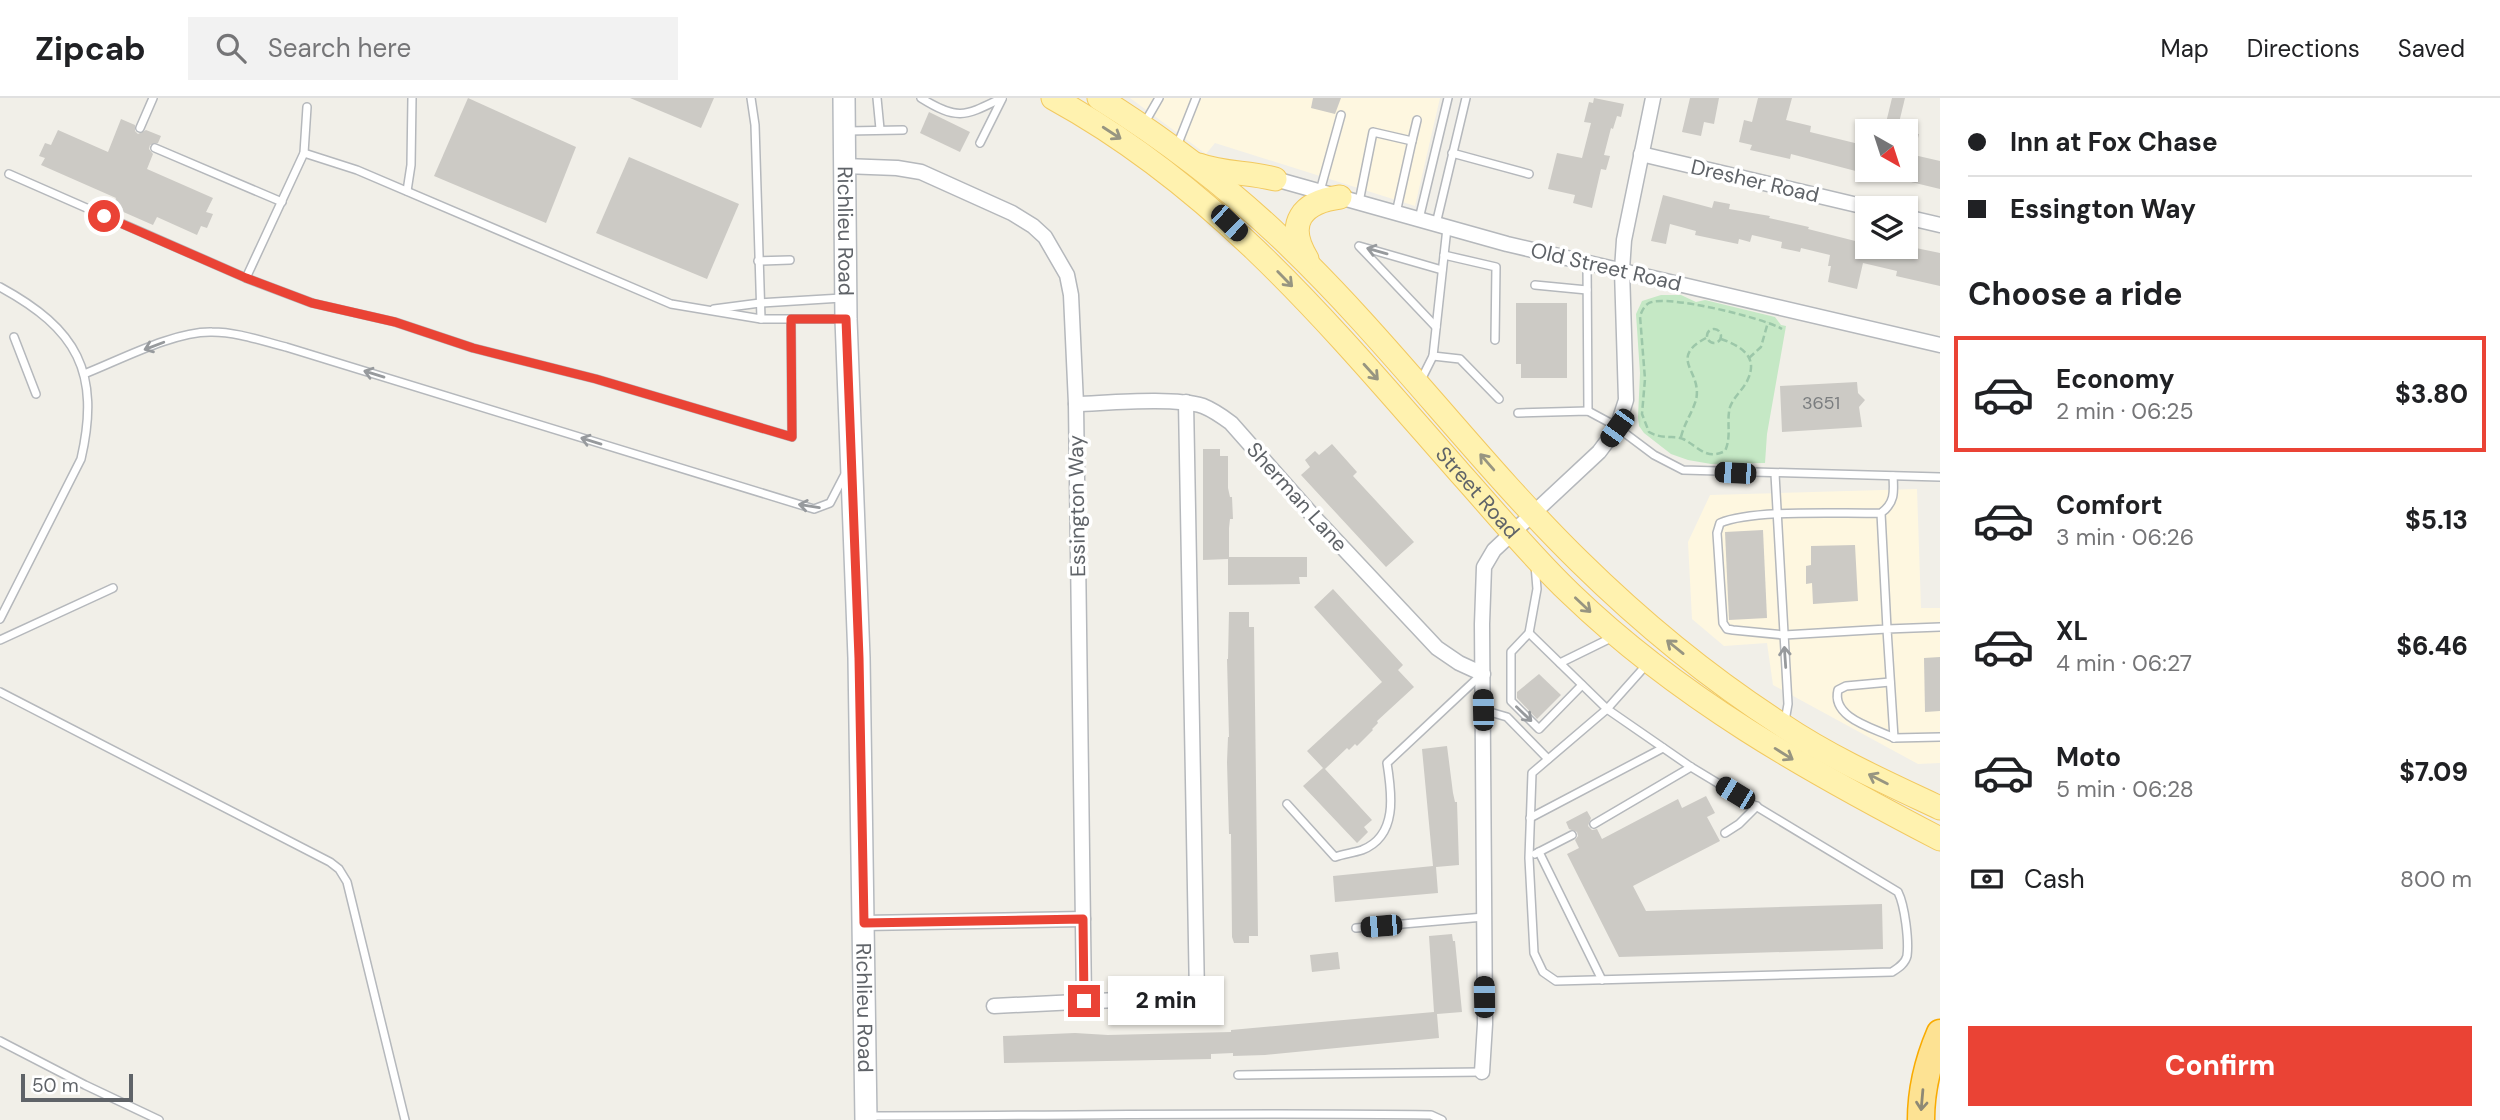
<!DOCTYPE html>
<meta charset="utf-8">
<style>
body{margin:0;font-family:"DM Sans",sans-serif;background:#f2f2f2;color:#202124;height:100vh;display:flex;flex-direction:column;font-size:26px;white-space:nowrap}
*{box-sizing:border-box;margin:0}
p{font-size:23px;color:#757577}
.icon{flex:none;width:38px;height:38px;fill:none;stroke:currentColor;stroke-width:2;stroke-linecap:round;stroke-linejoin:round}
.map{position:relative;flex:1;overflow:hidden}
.sheet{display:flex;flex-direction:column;background:#fff;width:560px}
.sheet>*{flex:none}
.banner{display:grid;align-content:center;height:154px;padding:0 28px;background:#fff}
.needle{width:46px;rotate:141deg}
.controls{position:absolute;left:1855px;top:21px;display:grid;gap:14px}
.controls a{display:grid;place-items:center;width:63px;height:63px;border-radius:0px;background:#fff;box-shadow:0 2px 5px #0004;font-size:35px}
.scale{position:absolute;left:21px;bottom:18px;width:112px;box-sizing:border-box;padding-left:7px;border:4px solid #5f6368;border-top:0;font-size:19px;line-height:24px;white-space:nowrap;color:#5f6368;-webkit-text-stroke:5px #fff;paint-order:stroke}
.end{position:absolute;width:32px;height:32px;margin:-16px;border:9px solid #ea4335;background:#fff;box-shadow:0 0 0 4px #fff}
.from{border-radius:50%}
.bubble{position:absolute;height:49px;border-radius:0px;background:#fff;box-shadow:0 2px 5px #0004;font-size:23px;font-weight:800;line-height:49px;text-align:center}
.car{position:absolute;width:21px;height:42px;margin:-21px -10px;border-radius:9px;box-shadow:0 0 5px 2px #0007;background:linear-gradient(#222 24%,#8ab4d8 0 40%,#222 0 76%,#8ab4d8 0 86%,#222 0)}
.banner b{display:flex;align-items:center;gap:24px;height:66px;font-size:26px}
.banner b+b{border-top:2px solid #e0e0e0}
.banner i{width:18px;height:18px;background:#202124}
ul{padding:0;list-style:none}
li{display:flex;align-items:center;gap:21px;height:116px;margin:0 14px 10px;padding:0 14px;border:4px solid transparent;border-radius:0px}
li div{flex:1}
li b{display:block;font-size:26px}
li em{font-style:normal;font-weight:800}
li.active{border-color:#ea4335}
li>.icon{width:63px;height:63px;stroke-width:1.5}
h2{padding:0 28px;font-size:32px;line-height:84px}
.pay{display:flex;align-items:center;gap:18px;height:77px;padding:0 28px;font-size:26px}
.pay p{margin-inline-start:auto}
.cta{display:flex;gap:14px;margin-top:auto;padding:14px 28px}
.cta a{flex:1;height:80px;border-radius:0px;background:#ea4335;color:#fff;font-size:28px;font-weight:800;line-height:80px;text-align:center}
header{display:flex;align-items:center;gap:42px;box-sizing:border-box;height:98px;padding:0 35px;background:#fff;border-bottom:2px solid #e0e0e0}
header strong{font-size:33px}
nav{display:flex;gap:38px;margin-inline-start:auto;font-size:24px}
.search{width:490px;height:63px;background:#f2f2f2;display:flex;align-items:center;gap:18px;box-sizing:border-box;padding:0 24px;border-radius:0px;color:#757577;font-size:26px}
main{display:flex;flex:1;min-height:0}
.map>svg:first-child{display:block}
</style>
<header>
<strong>Zipcab</strong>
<div class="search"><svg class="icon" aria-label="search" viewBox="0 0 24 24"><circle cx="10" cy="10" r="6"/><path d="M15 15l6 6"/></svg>Search here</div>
<nav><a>Map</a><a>Directions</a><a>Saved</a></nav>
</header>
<main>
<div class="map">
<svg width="1940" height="1022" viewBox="0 0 1940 1022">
<rect width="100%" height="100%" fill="#f1efe8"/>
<g fill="#fef7e0">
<polygon points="1130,0 1440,0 1415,108 1215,45 1206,56"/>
<polygon points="1917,391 1921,510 1940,510 1940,665 1918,666 1773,587 1767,545 1724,548 1692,521 1688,444 1710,397"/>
</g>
<polygon fill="#c5e8c5" points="1661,197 1681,197 1696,204 1705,202 1775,219 1781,227 1786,228 1767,336 1765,365 1711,366 1688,362 1671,356 1644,335 1639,328 1638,319 1640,275 1636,216 1642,203"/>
<g fill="#cccac5">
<polygon points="468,0 576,49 546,125 434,78"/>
<polygon points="630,0 714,0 701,30"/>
<polygon points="1313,0 1341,0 1335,16 1311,10"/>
<polygon points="1594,0 1624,6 1621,19 1617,18 1613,31 1611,30 1604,57 1610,58 1606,72 1601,71 1592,110 1573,105 1575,97 1548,91 1557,55 1582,60 1591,25 1584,24 1589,4 1593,5"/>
<polygon points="1690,0 1719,0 1714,26 1704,24 1701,38 1682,34"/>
<polygon points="1758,0 1792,0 1786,22 1811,28 1810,34 1867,48 1867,76 1791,56 1790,61 1750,52 1752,47 1739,44 1744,22 1752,24"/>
<polygon points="1892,0 1905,0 1897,33 1884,33"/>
<polygon points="929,14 970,34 960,54 920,35"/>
<polygon points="121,21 135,27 135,33 138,36 146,32 161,38 158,45 150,47 149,51 153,56 147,71 213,100 206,114 213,116 207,130 201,128 197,137 157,119 153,127 112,109 116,100 41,67 45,60 39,58 45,45 51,47 58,32 108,54"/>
<polygon points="1906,33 1919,36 1914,57 1940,63 1940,91 1878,76 1878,72 1906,72"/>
<polygon points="629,59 739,106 707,181 596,135"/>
<polygon points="1663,97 1712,110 1714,103 1730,106 1729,111 1770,118 1769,120 1809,129 1808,131 1867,146 1867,149 1881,149 1902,154 1903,149 1911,149 1940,155 1940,188 1896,178 1897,173 1863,165 1857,191 1828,184 1831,168 1828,168 1830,157 1801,150 1800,154 1781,150 1782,144 1752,137 1750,144 1739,141 1738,146 1695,137 1696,133 1670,126 1666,146 1651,143"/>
<polygon points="1516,205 1567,205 1567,280 1521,280 1521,266 1516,266"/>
<polygon points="1857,284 1858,295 1865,302 1859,309 1862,329 1782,334 1780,288"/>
<polygon points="1332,346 1357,374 1353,378 1414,444 1386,469 1301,377 1310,369 1305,362 1315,353 1319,357"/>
<polygon points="1203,351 1220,351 1220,358 1228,358 1228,390 1230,399 1232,399 1233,421 1230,421 1229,430 1229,459 1307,459 1307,479 1299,479 1300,486 1228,487 1228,461 1203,462"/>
<polygon points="1763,432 1767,520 1729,522 1725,434"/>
<polygon points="1855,447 1858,503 1813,506 1812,485 1806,486 1806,468 1811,467 1811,448"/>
<polygon points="1333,491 1403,567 1398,572 1414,589 1377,623 1378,625 1372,631 1373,632 1357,648 1355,646 1349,652 1347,650 1325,671 1372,722 1364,729 1368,734 1357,745 1303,688 1323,670 1307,653 1382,584 1314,509"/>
<polygon points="1229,514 1249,514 1249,529 1254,529 1258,838 1249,838 1249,845 1234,845 1232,839 1231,736 1229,736 1227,664 1228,639 1229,639 1227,561 1228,561"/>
<polygon points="1940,559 1940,613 1925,614 1924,560"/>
<polygon points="1539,576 1561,597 1537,621 1517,600 1517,594"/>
<polygon points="1447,648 1453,695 1455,704 1457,704 1459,767 1436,769 1438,795 1335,804 1333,778 1433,768 1422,651"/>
<polygon points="1706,698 1715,715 1707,719 1720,743 1633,788 1646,813 1882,806 1883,851 1619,859 1567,756 1579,750 1575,742 1578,738 1577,734 1569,731 1566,724 1587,713 1591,720 1588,728 1592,732 1597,731 1602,741 1678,701 1682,710"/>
<polygon points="1452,836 1453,843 1455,843 1462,914 1437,916 1439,940 1265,957 1233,958 1233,955 1211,956 1211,961 1004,965 1003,938 1075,935 1108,937 1231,934 1231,932 1434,914 1429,838"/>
<polygon points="1338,854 1340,871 1312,874 1310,857"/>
</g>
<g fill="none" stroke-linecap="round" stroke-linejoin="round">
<g stroke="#b5b8bc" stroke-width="10">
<g id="lane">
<polyline points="751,0 755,27 761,221"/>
<polyline points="877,0 880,31"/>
<path d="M921,0c37,23 44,18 81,0"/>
<polyline points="1144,26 1159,0"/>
<polyline points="140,30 153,0"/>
<polyline points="847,33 903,32"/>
<polyline points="1412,43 1417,22"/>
<polyline points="980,45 1002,1"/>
<polyline points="1177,48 1196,0"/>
<polyline points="155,50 282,104"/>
<polyline points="304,55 357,72 671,206 761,221 843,221"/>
<polyline points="1452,55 1529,76"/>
<polyline points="9,76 246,180 312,205 395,224 473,250 596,281 792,339 791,221"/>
<polyline points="407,93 411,67 412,0"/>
<polyline points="1320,93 1341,17"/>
<polyline points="1359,104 1373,34 1412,43 1396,115"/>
<polyline points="1419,121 1448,0"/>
<polyline points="1436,126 1466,0"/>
<polyline points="1444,157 1496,169 1495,242"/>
<polyline points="758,163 790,162"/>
<polyline points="1587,165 1588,313"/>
<polyline points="246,180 304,55 307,9"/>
<polyline points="1535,187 1587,192"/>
<path d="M0,189c77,42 101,85 81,172l-81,160"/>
<polyline points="714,211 760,205 842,200"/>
<polyline points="1436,229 1359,148 1442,172"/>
<polyline points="14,239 36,296"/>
<polyline points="1433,258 1460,261 1499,301"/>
<path d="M84,276c36,-14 90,-43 128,-42 25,0 50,9 74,15l528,162 16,-6 14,-27"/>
<polyline points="1421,282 1433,258 1447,130"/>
<polyline points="1518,315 1588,313 1614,327 1654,357 1683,372 1940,379"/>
<polyline points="1775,376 1788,606 1785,623"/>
<path d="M1881,415l6,116 -103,6 -51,-5 -6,-1 -4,-6 -6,-90 3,-10c34,-14 121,-9 161,-10 14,-10 13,-21 12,-37"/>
<polyline points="1535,467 1537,491 1529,535 1511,554 1511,603 1539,631 1582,587"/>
<polyline points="1940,529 1887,531 1894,640 1940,639"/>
<polyline points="1529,535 1607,611 1648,565"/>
<polyline points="0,542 113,490"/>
<polyline points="1560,565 1613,539"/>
<path d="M1890,584l-44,4 -8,4c-7,28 36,38 56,48"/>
<polyline points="0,594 330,764 339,771 347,784 405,1022"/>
<path d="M1607,611l84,58 207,125c7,14 11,49 9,64 -2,8 -9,12 -15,16l-336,9 -13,-9 -9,-19 -5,-95 3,-85z"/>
<polyline points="1483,612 1507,619 1548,661"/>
<path d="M1287,706l48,53c8,-3 18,-4 27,-7 36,-14 30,-56 25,-87l95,-89"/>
<polyline points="1530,720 1663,650"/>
<polyline points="1594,726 1691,669"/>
<polyline points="1725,735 1739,726 1757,708"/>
<polyline points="1539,754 1602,882"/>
<polyline points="1535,756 1572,737"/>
<polyline points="1356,830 1484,819"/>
<polyline points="0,943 85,987 159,1022"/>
<polyline points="1238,977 1482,974"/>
<path d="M869,1018c188,0 375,-4 562,-1l11,5"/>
</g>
</g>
<g stroke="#b5b8bc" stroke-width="17">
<g id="street">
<polyline points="1641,56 1870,110"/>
<polyline points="844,68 897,70 921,74 1012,115 1033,128 1045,139 1067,177 1071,197 1076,306 1084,903"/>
<polyline points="1275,81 1507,146 1940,247"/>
<polyline points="1906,119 1940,127"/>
<path d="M1076,306c33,-1 97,-7 127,2 10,4 20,11 28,17l83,94 123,131 22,15 24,11"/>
<polyline points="864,825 1083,821"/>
<polyline points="994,908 1197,898 1186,304"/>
<polyline points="1482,974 1485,926 1482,526 1484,469 1494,452 1599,354 1617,330 1626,302 1622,172 1624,142 1653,0"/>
</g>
</g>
<g stroke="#b6babf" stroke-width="24">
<g id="secondary">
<path id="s1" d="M844,0l2,221 13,339 7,462"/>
</g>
</g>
<g stroke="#f2c960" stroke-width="25">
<g id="primary">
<path id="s2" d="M1053,0c168,92 283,234 407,375 36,40 71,83 111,121 108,104 236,176 369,245"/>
<path d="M1099,0c64,40 127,88 181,139 107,101 194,221 299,324 62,61 130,117 203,164 49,33 105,58 158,83"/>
<path d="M1199,67c24,9 51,7 76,14"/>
<path d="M1307,161c-22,-36 -5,-57 33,-62"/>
</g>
</g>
<g stroke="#f9ab00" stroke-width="29">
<path id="highway" d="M1921,1022c0,-31 7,-59 19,-87"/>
</g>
<g stroke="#9cc7a9" stroke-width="2.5" stroke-dasharray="7 3.5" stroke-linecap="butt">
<circle cx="1714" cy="238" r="7"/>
<path d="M1721,241c17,6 38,16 27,40 -4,10 -14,17 -18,28 -4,15 2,29 -5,44 -19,10 -27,-5 -42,-12 -8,-4 -20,1 -34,-7l-7,-18 3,-35 -5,-63c2,-5 4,-10 9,-13 18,-9 115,15 133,26"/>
<polyline points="1749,260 1761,249 1768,224"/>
<path d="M1681,339c3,-13 11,-24 15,-37 7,-29 -29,-41 10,-62"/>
</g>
<use href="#lane" stroke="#fff" stroke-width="7"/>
<use href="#street" stroke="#fff" stroke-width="14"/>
<use href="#secondary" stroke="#fff" stroke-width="21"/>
<use href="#primary" stroke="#fff2af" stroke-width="23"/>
<use href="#highway" stroke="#fde293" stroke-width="26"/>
</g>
<defs><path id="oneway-shaft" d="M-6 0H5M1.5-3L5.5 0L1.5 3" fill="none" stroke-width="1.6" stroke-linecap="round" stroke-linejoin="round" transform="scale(1.75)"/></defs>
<g stroke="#979581">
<use href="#oneway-shaft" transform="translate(1112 35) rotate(33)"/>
<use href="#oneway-shaft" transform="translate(1285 181) rotate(46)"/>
<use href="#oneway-shaft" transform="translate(1371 274) rotate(48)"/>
<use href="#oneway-shaft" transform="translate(1487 364) rotate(-131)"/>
<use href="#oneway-shaft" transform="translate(1583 507) rotate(43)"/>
<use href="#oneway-shaft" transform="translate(1675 549) rotate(-141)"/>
<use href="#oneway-shaft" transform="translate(1784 656) rotate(32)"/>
<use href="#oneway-shaft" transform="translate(1878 681) rotate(-153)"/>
</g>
<g stroke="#979a9d">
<use href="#oneway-shaft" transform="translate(1377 153) rotate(-164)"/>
<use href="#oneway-shaft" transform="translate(154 248) rotate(159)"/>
<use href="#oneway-shaft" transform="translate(374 276) rotate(-163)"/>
<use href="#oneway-shaft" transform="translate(591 343) rotate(-163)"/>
<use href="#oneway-shaft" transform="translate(809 408) rotate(-171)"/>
<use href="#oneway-shaft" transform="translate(1785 559) rotate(-94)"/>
<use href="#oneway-shaft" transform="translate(1524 616) rotate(44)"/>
</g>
<use stroke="#8e8975" href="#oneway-shaft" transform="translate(1922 1002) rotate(95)"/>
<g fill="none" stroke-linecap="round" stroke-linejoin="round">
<polyline stroke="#ea4335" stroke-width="9" points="104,118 246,180 312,205 395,224 473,250 596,281 792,339 791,221 846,221 859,560 864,825 1083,821 1084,903"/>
</g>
<g text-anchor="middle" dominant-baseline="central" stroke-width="7" stroke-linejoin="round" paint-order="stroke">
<g font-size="18" fill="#7a7d7f">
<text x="1821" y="305">3651</text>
</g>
<g font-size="21" fill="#5f6368" stroke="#fff">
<text transform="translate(1755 83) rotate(13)">Dresher Road</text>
<text stroke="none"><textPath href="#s1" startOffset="133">Richlieu Road</textPath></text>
<text transform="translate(1606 169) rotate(13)">Old Street Road</text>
<text stroke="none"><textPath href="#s2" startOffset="583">Street Road</textPath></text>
<text transform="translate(1297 399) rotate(48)">Sherman Lane</text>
<text transform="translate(1077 408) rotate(-91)">Essington Way</text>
<text stroke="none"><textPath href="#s1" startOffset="910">Richlieu Road</textPath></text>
</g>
</g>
</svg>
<div class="controls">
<a><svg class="needle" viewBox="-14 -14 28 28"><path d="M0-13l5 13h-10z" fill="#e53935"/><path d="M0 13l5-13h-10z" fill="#757577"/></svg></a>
<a><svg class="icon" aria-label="layers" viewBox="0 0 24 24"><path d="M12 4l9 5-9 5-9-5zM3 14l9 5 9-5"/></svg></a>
</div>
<div class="scale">50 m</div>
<i class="end from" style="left:104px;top:118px"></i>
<i class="end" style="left:1084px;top:903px"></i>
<div class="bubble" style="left:1108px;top:878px;width:116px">2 min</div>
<i class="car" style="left:1229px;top:125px;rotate:134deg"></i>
<i class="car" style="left:1617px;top:330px;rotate:216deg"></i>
<i class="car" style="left:1735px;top:375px;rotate:273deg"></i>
<i class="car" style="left:1483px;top:612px;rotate:359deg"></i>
<i class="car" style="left:1735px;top:695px;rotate:301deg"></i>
<i class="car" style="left:1381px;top:828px;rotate:265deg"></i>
<i class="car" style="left:1484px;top:899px;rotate:359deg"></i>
</div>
<section class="sheet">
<div class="banner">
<b><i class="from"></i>Inn at Fox Chase</b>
<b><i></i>Essington Way</b>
</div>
<h2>Choose a ride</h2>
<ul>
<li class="active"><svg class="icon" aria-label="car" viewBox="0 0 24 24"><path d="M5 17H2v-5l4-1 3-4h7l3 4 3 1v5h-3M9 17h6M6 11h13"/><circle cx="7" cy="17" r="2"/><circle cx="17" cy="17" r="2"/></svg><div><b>Economy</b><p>2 min · 06:25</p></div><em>$3.80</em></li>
<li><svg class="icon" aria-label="car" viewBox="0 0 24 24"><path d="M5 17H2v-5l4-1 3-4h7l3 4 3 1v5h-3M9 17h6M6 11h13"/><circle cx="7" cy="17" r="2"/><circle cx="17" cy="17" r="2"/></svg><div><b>Comfort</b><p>3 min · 06:26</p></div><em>$5.13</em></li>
<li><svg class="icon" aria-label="car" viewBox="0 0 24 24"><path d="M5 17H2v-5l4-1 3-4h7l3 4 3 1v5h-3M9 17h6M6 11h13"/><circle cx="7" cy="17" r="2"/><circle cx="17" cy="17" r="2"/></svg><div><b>XL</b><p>4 min · 06:27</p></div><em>$6.46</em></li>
<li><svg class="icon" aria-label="car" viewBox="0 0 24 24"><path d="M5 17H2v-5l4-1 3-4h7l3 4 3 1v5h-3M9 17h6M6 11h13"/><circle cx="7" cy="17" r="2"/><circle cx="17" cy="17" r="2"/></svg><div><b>Moto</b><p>5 min · 06:28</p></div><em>$7.09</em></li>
</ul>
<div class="pay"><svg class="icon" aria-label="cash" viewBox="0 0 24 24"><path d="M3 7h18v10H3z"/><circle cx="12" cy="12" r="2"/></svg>Cash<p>800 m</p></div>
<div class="cta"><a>Confirm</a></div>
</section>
</main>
